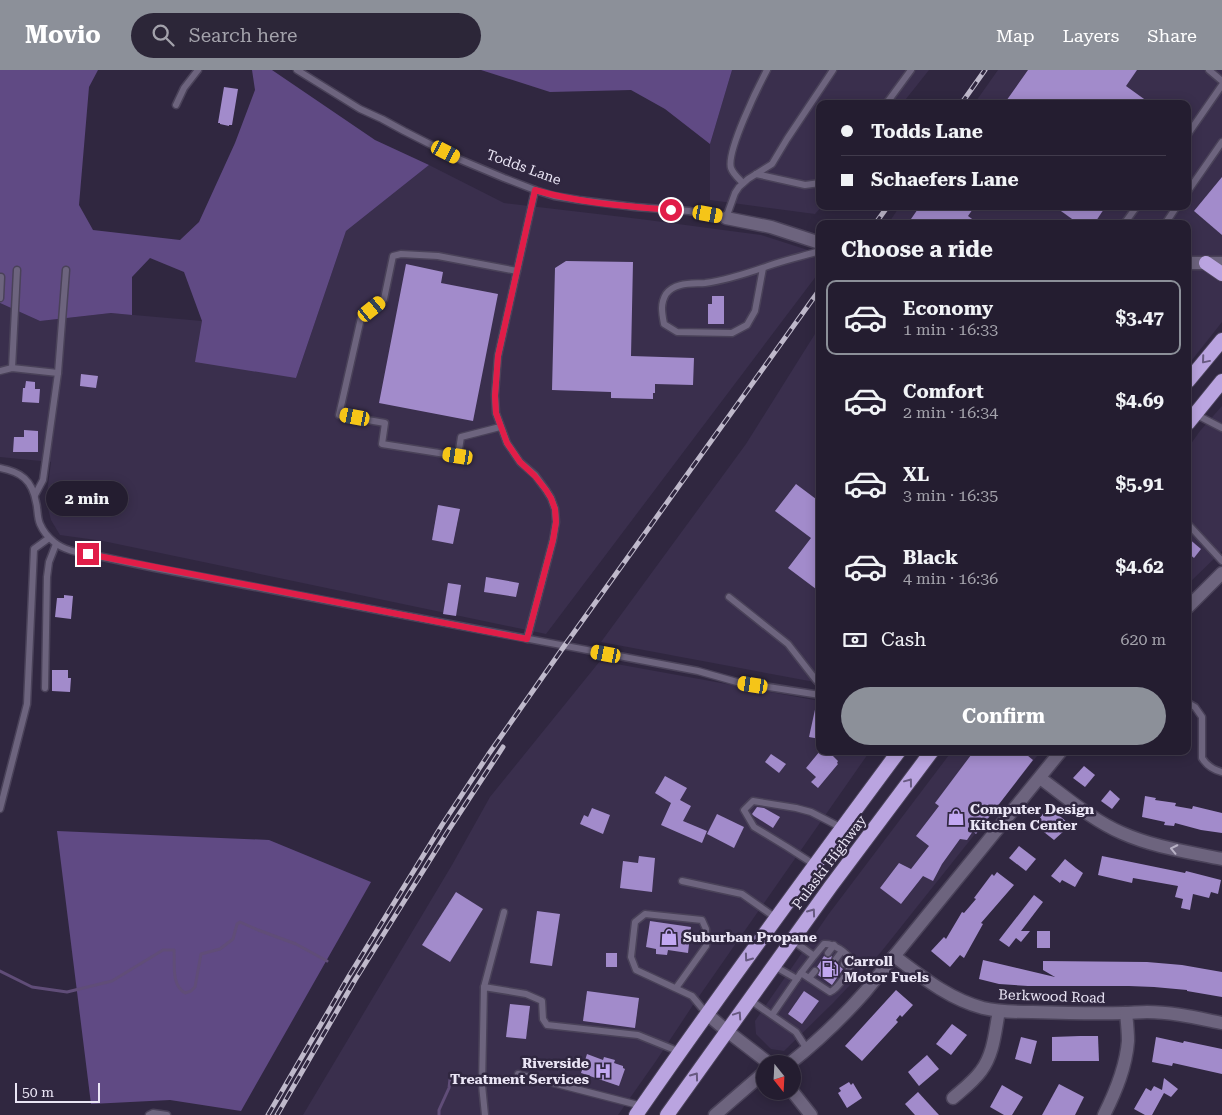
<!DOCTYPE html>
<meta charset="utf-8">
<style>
body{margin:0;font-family:"Roboto Serif",serif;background:#2c2638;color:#f1f3f6;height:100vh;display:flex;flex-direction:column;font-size:19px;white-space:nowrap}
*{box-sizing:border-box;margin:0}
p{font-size:16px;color:#a3a2ab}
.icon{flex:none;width:28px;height:28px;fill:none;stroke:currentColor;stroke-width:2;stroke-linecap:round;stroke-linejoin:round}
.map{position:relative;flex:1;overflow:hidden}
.panel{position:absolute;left:816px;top:150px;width:375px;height:535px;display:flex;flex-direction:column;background:#241d30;border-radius:10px;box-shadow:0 2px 12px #0003,0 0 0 1px #413b4c}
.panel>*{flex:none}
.guide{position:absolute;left:816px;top:30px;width:375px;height:110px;border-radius:10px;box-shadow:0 2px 12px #0003,0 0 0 1px #413b4c;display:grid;align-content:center;height:110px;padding:0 25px;background:#241d30}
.needle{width:32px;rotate:162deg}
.tools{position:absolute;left:756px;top:985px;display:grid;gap:10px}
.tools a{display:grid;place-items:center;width:45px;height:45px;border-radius:50%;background:#241d30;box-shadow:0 2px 12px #0003,0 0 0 1px #413b4c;font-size:25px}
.scale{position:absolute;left:15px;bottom:12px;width:85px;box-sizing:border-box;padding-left:5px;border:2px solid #eae5f5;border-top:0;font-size:14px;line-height:18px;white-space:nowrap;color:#eae5f5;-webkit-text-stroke:4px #302740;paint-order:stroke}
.end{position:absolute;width:22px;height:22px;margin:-11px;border:6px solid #e11d48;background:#fff;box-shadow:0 0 0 2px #fff}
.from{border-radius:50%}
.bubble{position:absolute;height:35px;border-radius:18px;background:#241d30;box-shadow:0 2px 12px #0003,0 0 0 1px #413b4c;font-size:16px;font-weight:700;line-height:35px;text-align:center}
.car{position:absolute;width:15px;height:30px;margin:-15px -8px;border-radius:6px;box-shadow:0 0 4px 1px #0007;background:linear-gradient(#f5c518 24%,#345 0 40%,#f5c518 0 76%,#345 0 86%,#f5c518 0)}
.guide b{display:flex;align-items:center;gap:18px;height:48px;font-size:19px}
.guide b+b{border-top:1px solid #413b4c}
.guide i{width:12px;height:12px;background:#f1f3f6}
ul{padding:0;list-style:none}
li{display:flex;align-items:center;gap:15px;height:75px;margin:0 10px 8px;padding:0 15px;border:2px solid transparent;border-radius:10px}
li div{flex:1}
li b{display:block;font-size:19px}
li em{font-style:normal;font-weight:700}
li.current{border-color:#8c9099}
li>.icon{width:45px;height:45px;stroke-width:1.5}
h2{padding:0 25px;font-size:22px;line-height:60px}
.pay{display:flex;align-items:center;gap:12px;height:55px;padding:0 25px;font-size:19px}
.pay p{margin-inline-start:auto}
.button{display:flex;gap:10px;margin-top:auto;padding:10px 25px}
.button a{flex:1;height:58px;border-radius:30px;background:#8c9099;color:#fff;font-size:20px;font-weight:700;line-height:58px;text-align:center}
header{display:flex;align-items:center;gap:30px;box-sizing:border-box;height:70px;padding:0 25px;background:#8c9099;color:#fff}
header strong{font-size:24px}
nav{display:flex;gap:28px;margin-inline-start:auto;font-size:18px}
.search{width:350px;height:45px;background:#2c2638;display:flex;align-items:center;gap:12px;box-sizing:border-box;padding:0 18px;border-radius:28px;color:#a3a2ab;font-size:19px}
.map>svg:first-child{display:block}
</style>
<header>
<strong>Movio</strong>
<div class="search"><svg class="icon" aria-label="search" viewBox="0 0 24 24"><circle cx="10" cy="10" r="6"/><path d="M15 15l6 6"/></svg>Search here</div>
<nav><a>Map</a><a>Layers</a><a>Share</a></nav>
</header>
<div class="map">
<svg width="1222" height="1045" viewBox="0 0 1222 1045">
<rect width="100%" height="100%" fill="#302740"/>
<g fill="#3a2f4d">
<polygon points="732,0 929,0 902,34 820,34 820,136 822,136 815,144 710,130 710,74"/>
<polygon points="998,0 1222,0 1222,252 1188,295 1188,154 888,154 900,136 1188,136 1188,34 974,34"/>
<polygon points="429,95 504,133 640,149 761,165 820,184 820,201 546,564 103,471 60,465 51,450 46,431 51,392 0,387 0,233 40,251 111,243 202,251 296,308 346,161"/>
<polygon points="820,256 820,613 601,572 746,374"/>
<polygon points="1222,336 1222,481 1188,514 1188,378 1200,361"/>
<polygon points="600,591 820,631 820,681 870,681 693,935 656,991 618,1045 303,1045 452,795 490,727"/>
<polygon points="952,681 1041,681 881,882 833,933 784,981 771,979 756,964 755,951 828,845"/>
</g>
<g fill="#604a84">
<polygon points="0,0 98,0 89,17 79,135 93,160 180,170 199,152 235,73 255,20 252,0 272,0 375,70 429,95 346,161 296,308 195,292 202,251 184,202 150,188 132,207 132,245 111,243 40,251 0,233"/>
<polygon points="481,0 732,0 710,74 665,39 631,20 550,22"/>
<polygon points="57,761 269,770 371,812 241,1041 170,1030 91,1034"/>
</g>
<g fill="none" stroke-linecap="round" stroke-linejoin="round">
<g stroke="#604d78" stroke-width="3">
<path d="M0,901l32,16 35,5 45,-11 51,-31h11c1,14 -3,35 11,43l6,-2 4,-4 6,-33 19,-5 13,-10 4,-15 3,-2 18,8 38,14 31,17"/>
<polyline points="439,1045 439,1040 449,1018 450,1009"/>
</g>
</g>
<g fill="#a28bcb">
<polygon points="1028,0 1137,0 1126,16 1151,34 1004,34"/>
<polygon points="224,17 238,19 232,55 229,55 229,56 220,54 220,53 218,53"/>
<polygon points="1222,107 1222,165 1194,141"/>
<polygon points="920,136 975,136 968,146 979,154 917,154 911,149"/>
<polygon points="1054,136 1106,136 1094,154 1079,154"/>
<polygon points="566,191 633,192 631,286 694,288 693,315 655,314 655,323 653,323 653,329 611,328 611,322 552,320 555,198"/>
<polygon points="406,194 443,202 441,213 498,224 473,351 379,333"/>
<polygon points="712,226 724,226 724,254 708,254 708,234 712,234"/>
<polygon points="81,304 98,306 96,318 80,316"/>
<polygon points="26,311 35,312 35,319 40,319 39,333 22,332 23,318 25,318"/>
<polygon points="24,360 38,361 38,382 13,382 14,367 24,367"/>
<polygon points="796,414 820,432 820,522 788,498 811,468 775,441"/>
<polygon points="438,435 460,439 453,474 432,470"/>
<polygon points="1188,468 1201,479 1194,488 1188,483"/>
<polygon points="486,507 519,513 516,527 484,522"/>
<polygon points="448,513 461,515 456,546 443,544"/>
<polygon points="64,525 73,526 71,549 55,547 57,528 64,528"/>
<polygon points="52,600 68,600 68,608 71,608 70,622 52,621"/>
<polygon points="816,635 820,635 820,669 809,667"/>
<polygon points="820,681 826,681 830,686 831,684 838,691 837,693 838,694 818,718 811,712 816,707 806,698"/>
<polygon points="974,681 1022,681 1033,690 976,764 973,761 967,770 960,769 942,794 933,811 923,806 901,834 880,818 899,793 911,799 929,776 916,766 939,736 935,733"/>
<polygon points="771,684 786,694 779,703 765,692"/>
<polygon points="1084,696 1095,705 1085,717 1073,708"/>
<polygon points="665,706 687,718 680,730 691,736 683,751 707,761 702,773 661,755 671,733 655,723"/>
<polygon points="1110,720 1120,729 1112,739 1101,731"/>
<polygon points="1145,726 1156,728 1155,730 1176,733 1175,736 1192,739 1193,736 1222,743 1222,763 1201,760 1175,753 1174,756 1164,755 1165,752 1142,747"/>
<polygon points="757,737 764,738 780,747 773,758 754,746 752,744"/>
<polygon points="592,738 610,745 603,764 580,754 584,745 588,747"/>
<polygon points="1048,739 1054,743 1055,742 1068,753 1064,758 1065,760 1054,770 1035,755 1044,742 1045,743"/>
<polygon points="717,744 744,757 734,778 707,764"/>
<polygon points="1019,776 1036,789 1026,801 1009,788"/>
<polygon points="639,786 655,788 652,822 620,818 623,791 638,793"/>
<polygon points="1102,786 1185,803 1186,801 1221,810 1218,824 1211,822 1209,828 1193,824 1190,840 1181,838 1183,829 1175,827 1178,816 1133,808 1132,813 1098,805"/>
<polygon points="1065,789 1076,798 1083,803 1075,817 1062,810 1060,813 1051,806"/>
<polygon points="997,802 1014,815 981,853 983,854 964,888 960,885 950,897 931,881 944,867 946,869 962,842 964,843 976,829 974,828 992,804 994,806"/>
<polygon points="456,822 483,839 450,892 422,875"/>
<polygon points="1034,825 1043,832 1021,861 1030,861 1021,872 1016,868 1009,877 999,870"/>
<polygon points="537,841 560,844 552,896 530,893"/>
<polygon points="650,851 691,857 688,883 668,880 667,885 656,884 656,879 646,877"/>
<rect x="1037" y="861" width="13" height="17"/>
<rect x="606" y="883" width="11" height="14"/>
<polygon points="824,886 828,888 832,886 831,890 833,893 836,894 839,893 840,896 843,899 832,915 818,905 820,900 817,897"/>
<polygon points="983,890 1055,907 1043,900 1043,891 1147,892 1182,895 1222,902 1222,927 1187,921 1187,920 1154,917 1129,916 1028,916 999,914 979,909"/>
<polygon points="896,920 913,935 902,947 900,945 896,950 898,952 862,991 845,976"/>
<polygon points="587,921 639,928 635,958 583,951"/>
<polygon points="804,921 819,931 802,954 788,944"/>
<polygon points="510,934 530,936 526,969 506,967"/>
<polygon points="952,954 967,965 951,985 936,974"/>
<polygon points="1080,966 1098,966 1099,991 1052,991 1052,967"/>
<polygon points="1021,967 1037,971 1031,994 1015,989"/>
<polygon points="1156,967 1183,973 1184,971 1222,979 1222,1004 1173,993 1172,996 1152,992"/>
<polygon points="587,984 603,990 604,987 615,990 614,993 623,996 623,998 625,999 619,1016 581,1003"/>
<polygon points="927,985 939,999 919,1016 908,1002"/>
<polygon points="1164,1008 1178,1019 1171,1027 1164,1023 1152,1045 1145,1045 1134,1039 1146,1018 1151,1021 1154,1016 1162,1020"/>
<polygon points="849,1012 851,1015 853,1013 862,1028 847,1038 838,1023 841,1021 839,1018"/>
<polygon points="1059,1014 1084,1027 1075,1045 1042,1045"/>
<polygon points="1002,1015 1023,1027 1012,1045 1004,1045 990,1037"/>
<polygon points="918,1022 939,1045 915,1045 905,1034"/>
</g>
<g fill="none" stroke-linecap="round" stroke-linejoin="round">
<g stroke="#4a4259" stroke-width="9">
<g id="service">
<polyline points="297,0 360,39 382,49 404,61 461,90 504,108 535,120 554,126 579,130 635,137 689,141 726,148 735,123 739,117 748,109 772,94 787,69 833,0"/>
<polyline points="1209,0 1222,11"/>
<polyline points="886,34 911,0"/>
<polyline points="176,35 184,18 198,0"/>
<polyline points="1188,64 1222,15"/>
<polyline points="756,104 805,115 820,113"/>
<path d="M743,113c-4,-4 -10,-9 -12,-15 -5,-16 27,-81 36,-98"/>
<polyline points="1188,121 1222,72"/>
<polyline points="1124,154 1137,136"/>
<polyline points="1165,154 1177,136"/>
<path d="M763,198l-8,43 -8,14 -15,8 -55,-1 -13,-8c-2,-11 -4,-20 2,-30 9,-12 26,-10 39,-11 22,-3 43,-10 63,-17 17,-6 35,-10 52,-15"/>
<polyline points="0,207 1,207 0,228"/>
<polyline points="12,298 17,200"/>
<polyline points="0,301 12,298 58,303 43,410 35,425"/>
<polyline points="58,303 66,200"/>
<polyline points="1195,344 1222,358"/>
<polyline points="500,357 461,367 458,386 382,374 385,353 339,345 361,248 384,229 393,186 401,184 438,186 517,201"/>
<path d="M0,398c21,4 32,12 36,34 2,7 1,15 4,22 3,7 9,14 14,18 12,10 30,11 44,14 19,4 38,8 57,12l543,103 39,11 83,13"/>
<polyline points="1188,454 1222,491"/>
<polyline points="729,527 788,574 816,610 820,614"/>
<polyline points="527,569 553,470 556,452 555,439 551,428 546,420 535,405 520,392 507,373 496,343 495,325 498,286 535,120"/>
<polyline points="45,618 47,507 49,492 56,474"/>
<path d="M1188,633l7,4 7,10v41c5,8 11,12 20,14"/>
<polyline points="1048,681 1056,688"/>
<polyline points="0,739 27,634 34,479 49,468"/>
<polyline points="815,795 787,777 754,757 744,740 753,731 796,738 811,742 842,758"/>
<polyline points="682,811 742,824 776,848"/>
<path d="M792,870l22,16 10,-12c10,-1 23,9 28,17 -3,10 -13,27 -22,31l-29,-19 13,-17"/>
<polyline points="828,883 834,875"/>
<polyline points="836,889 842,881"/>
<polyline points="844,894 849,887"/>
<polyline points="774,896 797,909"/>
<polyline points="809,908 815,901"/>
<polyline points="484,917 504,842"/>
<polyline points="676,918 706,876 706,859 702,850 645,844 635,852 631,887 636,900 692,926 707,944"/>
<polyline points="750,930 796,962 807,979"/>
<polyline points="772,945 801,903"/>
<polyline points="518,1004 642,1036"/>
<polyline points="149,1045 153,1043 167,1045"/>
<polyline points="485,1045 482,1015 484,917 526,924 542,931 543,949 547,955 638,965 680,982"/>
</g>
</g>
<g stroke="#4a4259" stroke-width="15">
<g id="minor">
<polyline points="726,148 771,157 820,173"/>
<polyline points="1188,193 1222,193"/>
<polyline points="1188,537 1222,503"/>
<path d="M1040,708c26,19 52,42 82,55 31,14 67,19 100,26"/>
<path d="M894,886c28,21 55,43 89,52 16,4 32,4 49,4 30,1 61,2 92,1 7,0 15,-1 23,-1 25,0 50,6 75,11"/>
<polyline points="707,944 727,961 770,994"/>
<path d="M789,994c28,-22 53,-46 76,-72l196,-241"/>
<polyline points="792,1021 811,1045"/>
<path d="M953,1028c9,-8 20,-16 28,-27 13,-17 14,-40 18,-60"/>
<polyline points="715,1045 760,1006 765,1004"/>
<path d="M1104,1045c12,-24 22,-48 24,-74 0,-9 -1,-19 -2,-28"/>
</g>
</g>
<g stroke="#4a4259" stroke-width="16">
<g id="trunk">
<polyline points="1206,193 1222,204"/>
<polyline points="1188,311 1222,270"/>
<polyline points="1188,353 1222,311"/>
<path d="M636,1045c85,-123 174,-244 263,-364"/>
<polyline points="667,1045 831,816 932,681"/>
</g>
</g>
<use href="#service" stroke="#6d647e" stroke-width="6"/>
<use href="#minor" stroke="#6d647e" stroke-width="12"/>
<use href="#trunk" stroke="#baa4e0" stroke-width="14"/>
<g stroke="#bfb9cb" stroke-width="5">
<g id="rail">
<polyline points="961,34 985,0"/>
<polyline points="875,154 888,136"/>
<polyline points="268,1045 349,906 442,755 488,685 565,575 820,219"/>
<polyline points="277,1045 355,910 448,761 503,677"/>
</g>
</g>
<use href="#rail" stroke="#302740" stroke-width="3" stroke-dasharray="9" stroke-linecap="butt"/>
</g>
<defs><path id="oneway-chevron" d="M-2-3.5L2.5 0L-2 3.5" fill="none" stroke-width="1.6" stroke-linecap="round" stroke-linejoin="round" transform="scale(1.25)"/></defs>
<g stroke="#675980">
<use href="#oneway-chevron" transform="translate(1205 290) rotate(130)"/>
<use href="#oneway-chevron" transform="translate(909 712) rotate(-53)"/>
<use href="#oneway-chevron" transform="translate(812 842) rotate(-54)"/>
<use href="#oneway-chevron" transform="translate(748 888) rotate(126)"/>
<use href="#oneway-chevron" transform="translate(738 945) rotate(-56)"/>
<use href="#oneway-chevron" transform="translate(695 1006) rotate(-54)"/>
</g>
<use stroke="#b8b1c5" href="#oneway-chevron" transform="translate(1174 779) rotate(-168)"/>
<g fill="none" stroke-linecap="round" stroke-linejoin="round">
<path stroke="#e11d48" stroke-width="6" d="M88,484l439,85 26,-99 3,-18 -1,-13 -4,-11 -5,-8 -11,-14 -15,-14 -13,-19 -11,-30 -1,-17 3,-40 37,-166c44,13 91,16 136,20"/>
</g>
<defs>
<g id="shop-bare" transform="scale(1.35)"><path d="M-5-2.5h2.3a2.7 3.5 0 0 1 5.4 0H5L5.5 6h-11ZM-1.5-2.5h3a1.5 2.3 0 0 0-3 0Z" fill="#c2a8f2" stroke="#302740" stroke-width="2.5" paint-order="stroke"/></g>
<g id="fuel-bare" transform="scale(1.35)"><path d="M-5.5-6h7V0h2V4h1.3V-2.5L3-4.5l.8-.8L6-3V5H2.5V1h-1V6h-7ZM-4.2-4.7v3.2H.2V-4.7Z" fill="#c2a8f2" stroke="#302740" stroke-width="2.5" paint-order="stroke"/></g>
<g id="hospital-bare" transform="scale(1.35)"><path d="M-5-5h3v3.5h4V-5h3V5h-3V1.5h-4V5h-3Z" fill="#c2a8f2" stroke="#302740" stroke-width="2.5" paint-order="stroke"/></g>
</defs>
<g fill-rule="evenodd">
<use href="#shop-bare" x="956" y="747"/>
<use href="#shop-bare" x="669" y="867"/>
<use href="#fuel-bare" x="830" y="899"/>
<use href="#hospital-bare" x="603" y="1001"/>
</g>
<g text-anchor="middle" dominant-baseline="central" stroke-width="5" stroke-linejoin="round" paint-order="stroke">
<g font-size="14" fill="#eae5f5" stroke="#302740">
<text transform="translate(524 97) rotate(20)">Todds Lane</text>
<text transform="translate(829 792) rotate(-53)">Pulaski Highway</text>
<text transform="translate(1052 926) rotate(2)">Berkwood Road</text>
</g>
<g font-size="14" font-weight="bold" fill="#eae5f5" stroke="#302740" text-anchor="start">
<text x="970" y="739">Computer Design<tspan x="970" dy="16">Kitchen Center</tspan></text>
<text x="683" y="867">Suburban Propane</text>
<text x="844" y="891">Carroll<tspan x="844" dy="16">Motor Fuels</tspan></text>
<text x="589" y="993" text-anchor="end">Riverside<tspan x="589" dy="16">Treatment Services</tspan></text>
</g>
</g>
</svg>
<div class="tools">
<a><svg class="needle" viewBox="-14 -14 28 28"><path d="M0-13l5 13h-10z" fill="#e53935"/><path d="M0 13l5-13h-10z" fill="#a3a2ab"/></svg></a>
</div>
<div class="scale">50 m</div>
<i class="end from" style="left:671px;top:140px"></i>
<i class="end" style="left:88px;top:484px"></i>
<div class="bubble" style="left:46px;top:411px;width:82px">2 min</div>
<i class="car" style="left:446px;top:82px;rotate:117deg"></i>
<i class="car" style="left:708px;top:144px;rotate:100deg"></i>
<i class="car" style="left:372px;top:239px;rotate:51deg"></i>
<i class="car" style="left:355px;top:347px;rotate:281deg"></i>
<i class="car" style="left:458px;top:386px;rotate:279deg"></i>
<i class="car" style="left:606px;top:584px;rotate:281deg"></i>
<i class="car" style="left:753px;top:615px;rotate:279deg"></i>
<div class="guide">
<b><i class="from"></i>Todds Lane</b>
<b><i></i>Schaefers Lane</b>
</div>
<section class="panel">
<h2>Choose a ride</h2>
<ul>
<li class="current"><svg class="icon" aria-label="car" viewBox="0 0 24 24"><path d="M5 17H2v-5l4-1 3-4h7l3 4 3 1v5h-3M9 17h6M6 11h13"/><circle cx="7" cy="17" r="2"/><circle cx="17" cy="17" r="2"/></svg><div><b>Economy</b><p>1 min · 16:33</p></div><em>$3.47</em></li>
<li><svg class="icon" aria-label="car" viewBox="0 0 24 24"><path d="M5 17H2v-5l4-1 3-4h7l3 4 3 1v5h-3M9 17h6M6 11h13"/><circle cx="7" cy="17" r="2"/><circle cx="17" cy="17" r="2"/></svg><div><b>Comfort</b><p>2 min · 16:34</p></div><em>$4.69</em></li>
<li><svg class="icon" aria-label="car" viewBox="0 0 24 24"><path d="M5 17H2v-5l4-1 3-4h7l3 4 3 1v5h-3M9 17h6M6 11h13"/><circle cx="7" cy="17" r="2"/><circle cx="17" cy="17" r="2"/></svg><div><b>XL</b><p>3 min · 16:35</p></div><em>$5.91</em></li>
<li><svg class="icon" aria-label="car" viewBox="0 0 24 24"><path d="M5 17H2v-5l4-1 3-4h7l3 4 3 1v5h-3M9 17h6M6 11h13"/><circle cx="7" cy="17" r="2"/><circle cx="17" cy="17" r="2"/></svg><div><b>Black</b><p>4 min · 16:36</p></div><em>$4.62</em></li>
</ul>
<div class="pay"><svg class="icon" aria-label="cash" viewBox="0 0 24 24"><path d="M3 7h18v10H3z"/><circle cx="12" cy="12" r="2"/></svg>Cash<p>620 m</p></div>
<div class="button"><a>Confirm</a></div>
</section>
</div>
